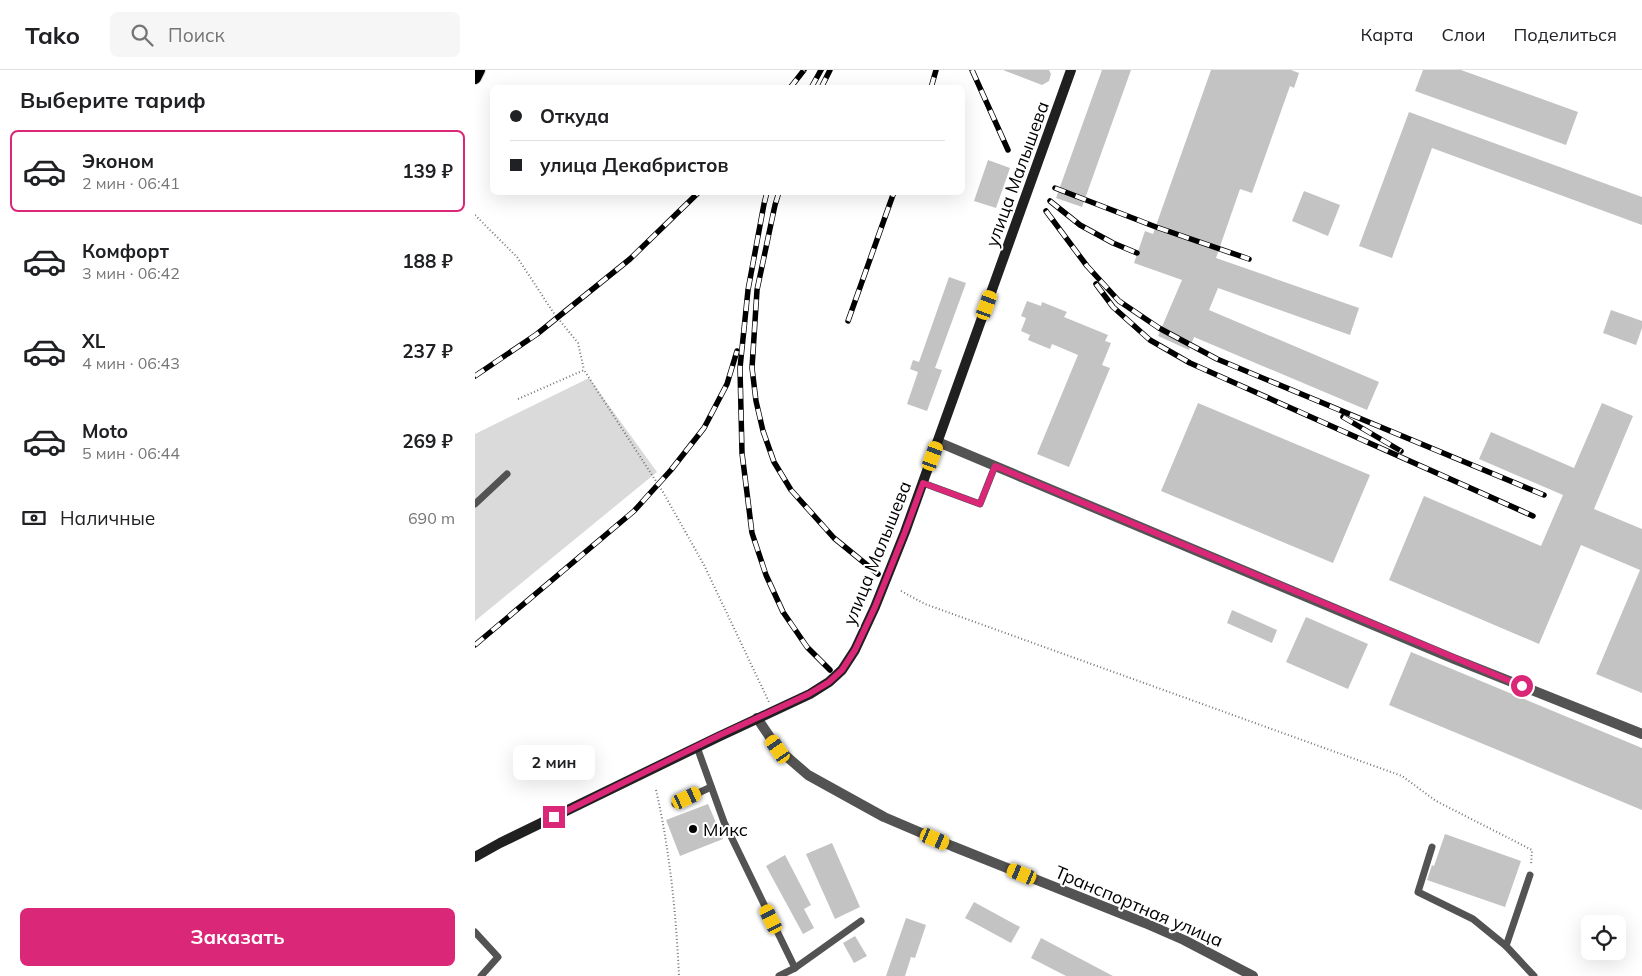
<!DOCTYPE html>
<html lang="ru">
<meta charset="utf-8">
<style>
body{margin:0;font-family:Mulish,sans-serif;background:#f6f6f6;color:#202124;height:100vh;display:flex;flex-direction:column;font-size:19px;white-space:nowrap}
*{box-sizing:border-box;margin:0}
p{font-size:16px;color:#757577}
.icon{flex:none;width:28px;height:28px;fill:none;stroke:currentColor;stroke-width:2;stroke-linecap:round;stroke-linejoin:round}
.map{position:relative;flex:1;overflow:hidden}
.sheet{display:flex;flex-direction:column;background:#fff;width:475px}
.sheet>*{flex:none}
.guide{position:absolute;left:15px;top:15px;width:475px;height:110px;border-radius:8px;box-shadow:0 5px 20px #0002;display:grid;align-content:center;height:110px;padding:0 20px;background:#fff}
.buttons{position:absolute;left:1106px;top:845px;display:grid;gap:10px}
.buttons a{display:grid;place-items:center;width:45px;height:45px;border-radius:8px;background:#fff;box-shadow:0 5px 20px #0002;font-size:25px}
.end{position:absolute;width:22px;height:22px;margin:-11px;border:6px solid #db2777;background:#fff;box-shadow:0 0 0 2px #fff}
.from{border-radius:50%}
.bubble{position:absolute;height:35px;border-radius:8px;background:#fff;box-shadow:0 5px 20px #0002;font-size:16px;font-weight:700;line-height:35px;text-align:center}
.car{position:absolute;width:15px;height:30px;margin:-15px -8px;border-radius:6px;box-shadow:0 0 4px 1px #0007;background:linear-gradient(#f5c518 24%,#345 0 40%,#f5c518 0 76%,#345 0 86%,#f5c518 0)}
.guide b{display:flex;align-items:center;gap:18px;height:48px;font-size:19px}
.guide b+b{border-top:1px solid #e0e0e0}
.guide i{width:12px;height:12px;background:#202124}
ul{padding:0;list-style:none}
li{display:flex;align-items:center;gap:15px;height:82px;margin:0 10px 8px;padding:0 10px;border:2px solid transparent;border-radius:8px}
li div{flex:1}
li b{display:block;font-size:19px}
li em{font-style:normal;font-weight:700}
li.active{border-color:#db2777}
li>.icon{width:45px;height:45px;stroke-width:1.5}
h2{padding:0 20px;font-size:22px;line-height:60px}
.pay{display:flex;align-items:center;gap:12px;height:55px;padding:0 20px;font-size:19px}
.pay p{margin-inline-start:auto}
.cta{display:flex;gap:10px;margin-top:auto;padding:10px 20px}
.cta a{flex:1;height:58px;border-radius:8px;background:#db2777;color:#fff;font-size:20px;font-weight:700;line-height:58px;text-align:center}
header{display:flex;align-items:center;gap:30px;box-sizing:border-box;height:70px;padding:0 25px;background:#fff;border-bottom:1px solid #e0e0e0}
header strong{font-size:24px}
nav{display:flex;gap:28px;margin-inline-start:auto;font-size:18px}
.search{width:350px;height:45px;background:#f6f6f6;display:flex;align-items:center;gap:12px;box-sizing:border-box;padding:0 18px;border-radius:8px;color:#757577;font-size:19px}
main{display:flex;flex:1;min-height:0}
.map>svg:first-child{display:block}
</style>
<header>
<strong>Tako</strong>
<div class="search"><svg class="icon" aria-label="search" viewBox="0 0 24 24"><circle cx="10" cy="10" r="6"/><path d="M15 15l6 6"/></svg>Поиск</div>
<nav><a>Карта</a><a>Слои</a><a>Поделиться</a></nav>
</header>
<main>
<section class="sheet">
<h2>Выберите тариф</h2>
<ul>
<li class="active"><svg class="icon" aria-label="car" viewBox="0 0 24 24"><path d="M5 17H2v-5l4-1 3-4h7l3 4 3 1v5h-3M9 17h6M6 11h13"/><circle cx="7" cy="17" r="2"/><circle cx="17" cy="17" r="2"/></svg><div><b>Эконом</b><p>2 мин · 06:41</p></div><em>139 ₽</em></li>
<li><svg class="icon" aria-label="car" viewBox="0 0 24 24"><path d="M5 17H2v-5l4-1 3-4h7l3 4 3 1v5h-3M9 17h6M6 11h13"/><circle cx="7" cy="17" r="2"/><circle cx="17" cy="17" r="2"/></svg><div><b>Комфорт</b><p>3 мин · 06:42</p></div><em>188 ₽</em></li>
<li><svg class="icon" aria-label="car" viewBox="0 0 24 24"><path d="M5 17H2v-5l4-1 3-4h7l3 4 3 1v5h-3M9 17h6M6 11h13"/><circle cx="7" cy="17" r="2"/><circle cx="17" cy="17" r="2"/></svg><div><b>XL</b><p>4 мин · 06:43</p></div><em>237 ₽</em></li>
<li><svg class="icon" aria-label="car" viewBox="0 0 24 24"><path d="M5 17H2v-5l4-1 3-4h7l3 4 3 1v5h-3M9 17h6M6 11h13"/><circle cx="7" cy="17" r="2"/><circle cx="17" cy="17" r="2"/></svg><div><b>Moto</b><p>5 мин · 06:44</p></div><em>269 ₽</em></li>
</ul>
<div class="pay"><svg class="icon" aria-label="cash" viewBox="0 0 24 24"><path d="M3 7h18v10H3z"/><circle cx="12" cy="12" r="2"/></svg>Наличные<p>690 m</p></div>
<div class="cta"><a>Заказать</a></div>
</section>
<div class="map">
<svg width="1167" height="906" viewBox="0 0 1167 906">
<rect width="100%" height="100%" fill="#fff"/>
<polygon fill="#dadada" points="114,308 182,402 0,551 0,364"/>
<g fill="#c3c3c3">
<polygon points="528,0 574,0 576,4 574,11 567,15"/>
<polygon points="627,0 656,0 607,137 581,128"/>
<polygon points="736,0 816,0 824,3 819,18 815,16 777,123 765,119 741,188 884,238 875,265 743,218 734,240 904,312 892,340 719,267 714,280 683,266 707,210 659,193 670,161 678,164"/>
<polygon points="948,0 986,0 1103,42 1091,75 940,21"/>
<polygon points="934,42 1167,127 1167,155 957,78 917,188 884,176"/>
<polygon points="513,90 535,98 521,138 499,131"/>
<polygon points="829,121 865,135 853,166 817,151"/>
<polygon points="474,207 491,213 460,298 467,300 452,341 432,334 443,302 435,299 438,290 444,292"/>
<polygon points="552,231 566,236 567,232 592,242 589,247 633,265 630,271 636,273 627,295 635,298 594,397 562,384 603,285 577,274 575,279 553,270 555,265 546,261 551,248 546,246"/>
<polygon points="1136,240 1167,251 1167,258 1161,275 1128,263"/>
<polygon points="723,333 895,405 858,493 686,421"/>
<polygon points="1127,333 1158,346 1119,439 1167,459 1167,623 1121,604 1165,500 1106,475 1064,574 914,510 949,426 1066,476 1088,425 1004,389 1016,362 1099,398"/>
<polygon points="757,540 802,560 797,573 752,553"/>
<polygon points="831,547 893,574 873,619 811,592"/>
<polygon points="936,582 1167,678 1167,740 914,635"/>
<polygon points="233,734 248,769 205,786 191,750"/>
<polygon points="970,764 1046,791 1030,837 952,810 957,795 959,796"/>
<polygon points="357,773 385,837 360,849 331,784"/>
<polygon points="310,785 336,835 329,839 339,858 328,864 291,796"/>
<polygon points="499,832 545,857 536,873 490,848"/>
<polygon points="431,848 451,855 440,888 436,887 430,906 411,906"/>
<polygon points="380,866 392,886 379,893 368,873"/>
<polygon points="566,868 638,906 591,906 556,888"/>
</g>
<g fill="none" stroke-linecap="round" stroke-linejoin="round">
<g stroke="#dbdbdb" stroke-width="14">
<polyline id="primary" points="0,8 4,0"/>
</g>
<g stroke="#757575" stroke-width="2" stroke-dasharray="1 2.5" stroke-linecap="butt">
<polyline points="0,145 42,187 78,242 103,273 109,300"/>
<polyline points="43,329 109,300 188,422 229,495 294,632"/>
<polyline points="426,521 450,534 927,706 961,731 1057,780 1056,795"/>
<path d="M181,720c14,61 20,124 23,186"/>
</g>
<g stroke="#535353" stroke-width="7">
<polyline points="448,413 505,434 520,396"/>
<polyline points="0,434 32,404"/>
<polyline points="222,677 249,752 320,898 304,906"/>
<polyline points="200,734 236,717"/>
<polyline points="957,777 943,822 998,849 1031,876"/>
<polyline points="1055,805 1031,876 1059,906"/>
<polyline points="0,862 23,887 6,906"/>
<polyline points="320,898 386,851"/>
</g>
<g stroke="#535353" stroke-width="10">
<polyline points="463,372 979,589 1167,664"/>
<polyline points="282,648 303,679 333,705 409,747 477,776 670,853 709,870 778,906"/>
</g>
<polyline stroke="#202020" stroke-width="10" points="0,787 25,773 243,667 335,624 354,612 367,600 380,580 400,537 430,462 596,0"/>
<use href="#primary" stroke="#000" stroke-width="12"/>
<g stroke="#000" stroke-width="5.5">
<g id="rail">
<polyline points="497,0 533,80"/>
<polyline points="315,18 329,0"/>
<polyline points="336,18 346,0"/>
<polyline points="346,18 355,0"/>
<polyline points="456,18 461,0"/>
<polyline points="580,118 681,157 774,189"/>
<polyline points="292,122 289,134 273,220 265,298 267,383 277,463 291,505 308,542 332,577 355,600"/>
<polyline points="304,122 300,135 282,220 277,298 281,331 288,361 299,392 316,420 359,468 403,504"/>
<polyline points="575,131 605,155 638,173 662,183"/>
<polyline points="571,141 612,196 644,231 684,258 742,289 1069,425"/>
<polyline points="621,214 638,237 675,270 715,293 1058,446"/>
<polyline points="373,251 419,122"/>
<polyline points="0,306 62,264 155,189 224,122"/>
<polyline points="868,347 926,381"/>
<polyline points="0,575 159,441 196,400 229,358 252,314 262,281"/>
</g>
</g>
<use href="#rail" stroke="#fff" stroke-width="4" stroke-dasharray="11" stroke-linecap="butt"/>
</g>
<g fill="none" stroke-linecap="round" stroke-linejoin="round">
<polyline stroke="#db2777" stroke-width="6" points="79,747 243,666 334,624 354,612 367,600 380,580 400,537 430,462 448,413 505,434 520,396 1047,616"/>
</g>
<circle fill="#000" stroke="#fff" stroke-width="2" cx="218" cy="759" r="5"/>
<g text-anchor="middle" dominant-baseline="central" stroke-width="4" stroke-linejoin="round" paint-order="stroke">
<g font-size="18" fill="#000" stroke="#fff">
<text transform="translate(542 104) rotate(-70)">улица Малышева</text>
<text transform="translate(402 483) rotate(-68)">улица Малышева</text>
<text transform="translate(664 836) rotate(23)">Транспортная улица</text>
</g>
<g font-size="18" fill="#000" stroke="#fff" text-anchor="start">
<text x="228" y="759">Микс</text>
</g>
</g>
</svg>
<div class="buttons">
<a><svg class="icon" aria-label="locate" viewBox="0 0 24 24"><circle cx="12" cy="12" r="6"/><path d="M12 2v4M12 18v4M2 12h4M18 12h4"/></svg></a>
</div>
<i class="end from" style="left:1047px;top:616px"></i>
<i class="end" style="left:79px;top:747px"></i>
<div class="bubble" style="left:38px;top:675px;width:82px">2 мин</div>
<i class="car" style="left:512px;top:235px;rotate:20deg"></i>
<i class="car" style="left:458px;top:386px;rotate:20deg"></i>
<i class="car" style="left:303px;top:679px;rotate:325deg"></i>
<i class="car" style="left:212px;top:728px;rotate:65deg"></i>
<i class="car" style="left:460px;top:769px;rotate:113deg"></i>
<i class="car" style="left:547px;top:804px;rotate:292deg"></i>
<i class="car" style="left:296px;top:849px;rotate:334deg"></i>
<div class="guide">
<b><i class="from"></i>Откуда</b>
<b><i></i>улица Декабристов</b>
</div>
</div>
</main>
